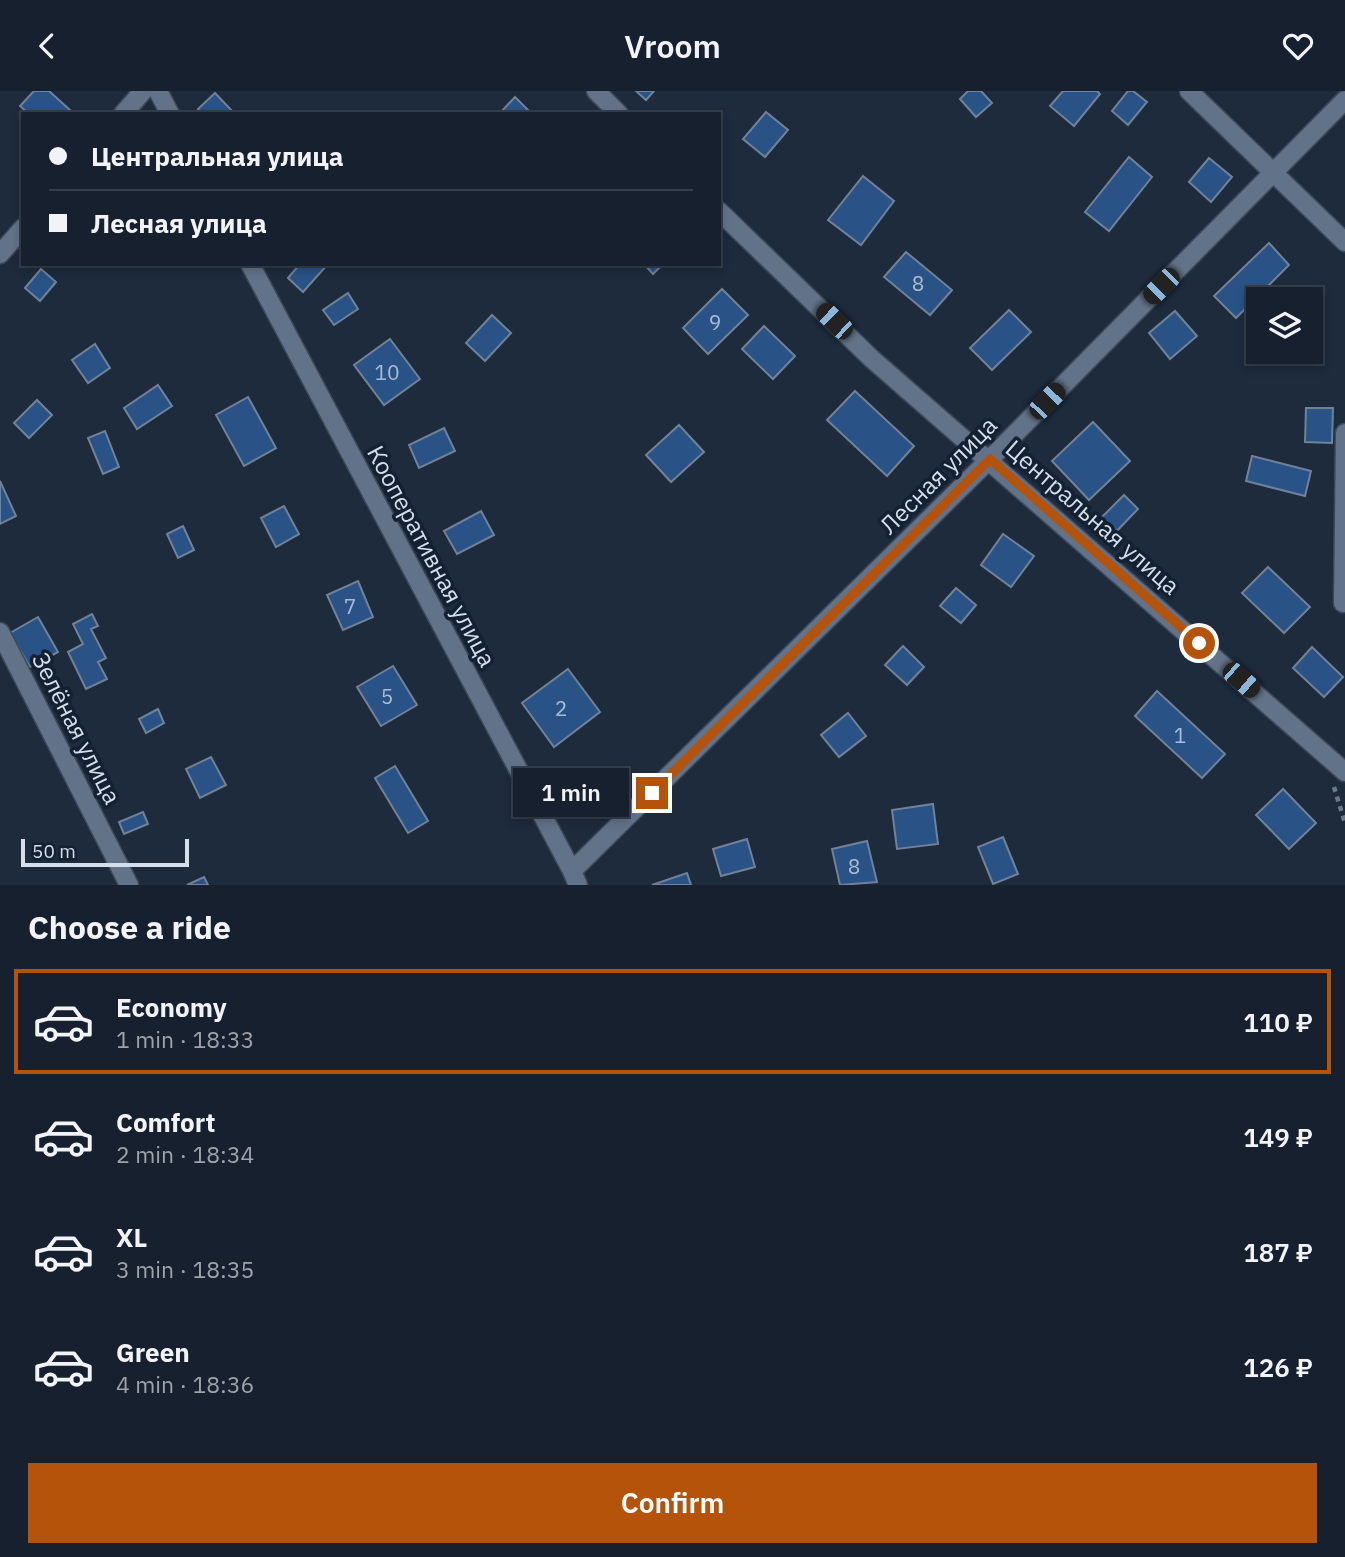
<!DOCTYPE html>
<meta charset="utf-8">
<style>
body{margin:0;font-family:"IBM Plex Sans",sans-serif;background:#232d3a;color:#f1f3f6;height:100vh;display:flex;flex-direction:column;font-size:26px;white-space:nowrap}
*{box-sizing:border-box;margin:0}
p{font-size:23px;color:#9ea3aa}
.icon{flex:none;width:38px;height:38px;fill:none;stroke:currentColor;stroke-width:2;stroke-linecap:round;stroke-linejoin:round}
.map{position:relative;height:794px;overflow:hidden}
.panel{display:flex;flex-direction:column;background:#16202e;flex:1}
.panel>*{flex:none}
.guide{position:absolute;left:21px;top:21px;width:700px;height:154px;border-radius:0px;box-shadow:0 4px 10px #0003,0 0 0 2px #353e4a;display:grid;align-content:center;height:154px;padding:0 28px;background:#16202e}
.buttons{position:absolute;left:1246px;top:196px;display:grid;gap:14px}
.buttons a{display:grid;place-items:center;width:77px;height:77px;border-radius:0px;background:#16202e;box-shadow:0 4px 10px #0003,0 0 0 2px #353e4a;font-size:35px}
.scale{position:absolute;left:21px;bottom:18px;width:168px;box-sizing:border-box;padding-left:7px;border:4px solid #d5dfeb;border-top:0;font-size:19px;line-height:24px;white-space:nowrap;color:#d5dfeb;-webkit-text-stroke:5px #132133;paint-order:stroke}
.end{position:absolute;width:32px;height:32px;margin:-16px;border:9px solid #b45309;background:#fff;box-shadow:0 0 0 4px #fff}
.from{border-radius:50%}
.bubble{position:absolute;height:49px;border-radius:0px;background:#16202e;box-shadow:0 4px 10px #0003,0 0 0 2px #353e4a;font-size:23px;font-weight:600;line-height:49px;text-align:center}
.car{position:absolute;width:21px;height:42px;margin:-21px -10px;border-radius:9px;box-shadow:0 0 5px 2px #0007;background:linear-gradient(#222 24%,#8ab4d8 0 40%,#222 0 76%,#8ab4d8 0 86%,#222 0)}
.guide b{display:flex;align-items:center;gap:24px;height:66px;font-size:26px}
.guide b+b{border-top:2px solid #353e4a}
.guide i{width:18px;height:18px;background:#f1f3f6}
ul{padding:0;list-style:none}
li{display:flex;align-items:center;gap:21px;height:105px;margin:0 14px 10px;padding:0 14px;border:4px solid transparent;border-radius:0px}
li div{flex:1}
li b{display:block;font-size:26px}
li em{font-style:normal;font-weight:600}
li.current{border-color:#b45309}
li>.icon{width:63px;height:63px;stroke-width:1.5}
h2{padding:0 28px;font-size:32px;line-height:84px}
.button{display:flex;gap:14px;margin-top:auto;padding:14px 28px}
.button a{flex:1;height:80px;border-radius:0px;background:#b45309;color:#fff;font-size:28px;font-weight:600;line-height:80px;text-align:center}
header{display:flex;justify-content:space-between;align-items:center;height:91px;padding:0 28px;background:#16202e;font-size:32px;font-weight:600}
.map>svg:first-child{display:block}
</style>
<header><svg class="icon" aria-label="back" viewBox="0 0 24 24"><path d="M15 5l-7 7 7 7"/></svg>Vroom<svg class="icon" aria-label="heart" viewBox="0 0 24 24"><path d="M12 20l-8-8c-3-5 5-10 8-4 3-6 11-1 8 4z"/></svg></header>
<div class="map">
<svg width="1345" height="794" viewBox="0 0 1345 794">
<rect width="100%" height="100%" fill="#1d2b3d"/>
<g fill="#295286" stroke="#718298" stroke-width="2">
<polygon points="34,0 49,0 71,20 69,23 29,23 20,15"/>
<polygon points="636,0 654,0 646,9"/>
<polygon points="968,0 981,0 992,12 976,26 960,8"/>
<polygon points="1063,0 1097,0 1100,3 1074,35 1050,15"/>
<polygon points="1128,0 1133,0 1147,11 1128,34 1112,20"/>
<polygon points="215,2 235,23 202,23 198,18"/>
<polygon points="515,6 532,23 499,23"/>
<polygon points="766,21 788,39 765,66 743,48"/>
<polygon points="1129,66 1152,86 1109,140 1085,121"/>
<polygon points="1209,67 1232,86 1211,111 1189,91"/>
<polygon points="863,85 894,110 861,154 828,129"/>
<polygon points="1269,152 1289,174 1236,227 1214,205"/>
<polygon points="906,161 952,199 930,224 884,186"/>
<polygon points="300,173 328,173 303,201 288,187"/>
<polygon points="644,173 663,173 653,183"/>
<polygon points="41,178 56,191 40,210 25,197"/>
<polygon points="722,198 748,224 708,263 683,237"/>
<polygon points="348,202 358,218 334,234 323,219"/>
<polygon points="1009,219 1031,241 992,279 970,257"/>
<polygon points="1175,220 1197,245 1170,268 1149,242"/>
<polygon points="492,224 511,242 485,270 466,252"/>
<polygon points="764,235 795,265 773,288 742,258"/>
<polygon points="390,248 420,288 384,314 354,274"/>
<polygon points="95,253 110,277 88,292 72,269"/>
<polygon points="158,294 172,315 137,338 124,317"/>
<polygon points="855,300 914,355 887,385 827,329"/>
<polygon points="248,306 276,357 244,375 216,324"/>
<polygon points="37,309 52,324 29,347 14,332"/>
<polygon points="1306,317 1333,317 1332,352 1305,351"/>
<polygon points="1093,331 1130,370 1089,409 1052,370"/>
<polygon points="679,334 704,361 671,391 646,364"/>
<polygon points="444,337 455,360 419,377 409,354"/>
<polygon points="105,340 119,376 103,383 88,347"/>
<polygon points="1252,365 1311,380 1305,405 1246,390"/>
<polygon points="0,390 16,425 0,433"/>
<polygon points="1124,404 1138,418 1113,444 1099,429"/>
<polygon points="284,415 299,443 276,456 261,427"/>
<polygon points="481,420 494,444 457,463 444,440"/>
<polygon points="183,435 194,459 178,467 167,443"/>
<polygon points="1003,443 1034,465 1011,496 981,474"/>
<polygon points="1268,476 1310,516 1284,542 1242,502"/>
<polygon points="358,490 373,526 343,539 327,504"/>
<polygon points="956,497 976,514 961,532 940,515"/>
<polygon points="92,523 98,535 91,538 106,567 98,571 107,588 86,598 68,561 83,553 73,533"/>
<polygon points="38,526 58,561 30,576 10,542"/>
<polygon points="903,555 924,576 907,594 885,574"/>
<polygon points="1312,556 1343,586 1324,606 1293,577"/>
<polygon points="393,575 417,614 381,635 357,596"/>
<polygon points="568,578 600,621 554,656 522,612"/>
<polygon points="1157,600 1225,663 1202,687 1135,625"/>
<polygon points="158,618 164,632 146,642 139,628"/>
<polygon points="848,622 866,645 839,666 821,644"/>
<polygon points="211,666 226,694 200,707 186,678"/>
<polygon points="395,675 428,730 408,742 375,687"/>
<polygon points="1283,698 1316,732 1289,758 1256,724"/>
<polygon points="933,713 938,753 897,758 892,719"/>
<polygon points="143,721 148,733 124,743 119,731"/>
<polygon points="1003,746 1018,783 993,793 978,756"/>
<polygon points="747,748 755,776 721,785 713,758"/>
<polygon points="867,750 877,791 840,794 832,758"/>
<polygon points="687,782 691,794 652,794"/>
<polygon points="204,786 208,794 187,794"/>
</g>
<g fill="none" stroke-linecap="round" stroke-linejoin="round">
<g stroke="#3c4858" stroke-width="21">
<g id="street">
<polyline points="158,0 170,23"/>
<polyline points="596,0 619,23"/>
<polyline points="1189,0 1345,151"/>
<polyline points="123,23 143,0"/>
<polyline points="719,120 872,268 1345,681"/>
<polyline points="0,163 23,137"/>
<polyline points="250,173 572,780"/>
<polyline points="1343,512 1345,342"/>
<polyline points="0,541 129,794"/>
<polyline points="578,794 572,780 990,368 1345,9"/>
</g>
</g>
<polyline stroke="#6d7988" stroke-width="4.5" stroke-dasharray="5 5" stroke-linecap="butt" points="1334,696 1345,732"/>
<use href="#street" stroke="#627288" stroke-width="18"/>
</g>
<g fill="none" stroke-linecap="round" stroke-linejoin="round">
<polyline stroke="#b45309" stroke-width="9" points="652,702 990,368 1199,552"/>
</g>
<g text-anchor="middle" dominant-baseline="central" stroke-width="7" stroke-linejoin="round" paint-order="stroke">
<g font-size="21" fill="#aabcd2">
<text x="918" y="192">8</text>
<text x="715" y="231">9</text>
<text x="387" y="281">10</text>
<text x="350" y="515">7</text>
<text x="387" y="605">5</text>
<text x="561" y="617">2</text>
<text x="1180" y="644">1</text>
<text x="854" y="775">8</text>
</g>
<g font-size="24" fill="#d5dfeb" stroke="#132133">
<text transform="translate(938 384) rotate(-45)">Лесная улица</text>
<text transform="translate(1093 426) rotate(41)">Центральная улица</text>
<text transform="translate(432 465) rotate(62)">Кооперативная улица</text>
<text transform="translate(77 637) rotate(63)">Зелёная улица</text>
</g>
</g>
</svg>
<div class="buttons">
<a><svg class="icon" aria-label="layers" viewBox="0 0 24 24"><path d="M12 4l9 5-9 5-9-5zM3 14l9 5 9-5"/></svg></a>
</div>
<div class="scale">50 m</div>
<i class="end from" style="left:1199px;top:552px"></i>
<i class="end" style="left:652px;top:702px"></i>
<div class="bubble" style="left:513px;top:677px;width:116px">1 min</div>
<i class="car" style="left:1161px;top:195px;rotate:225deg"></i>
<i class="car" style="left:834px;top:230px;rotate:314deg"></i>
<i class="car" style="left:1047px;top:310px;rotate:44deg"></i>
<i class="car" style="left:1241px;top:589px;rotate:131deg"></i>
<div class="guide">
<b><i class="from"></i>Центральная улица</b>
<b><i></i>Лесная улица</b>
</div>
</div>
<section class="panel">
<h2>Choose a ride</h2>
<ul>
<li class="current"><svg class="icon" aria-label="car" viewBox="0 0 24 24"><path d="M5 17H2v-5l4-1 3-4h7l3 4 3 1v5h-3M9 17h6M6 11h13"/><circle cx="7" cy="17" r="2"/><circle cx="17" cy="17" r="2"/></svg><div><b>Economy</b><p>1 min · 18:33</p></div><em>110 ₽</em></li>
<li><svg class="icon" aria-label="car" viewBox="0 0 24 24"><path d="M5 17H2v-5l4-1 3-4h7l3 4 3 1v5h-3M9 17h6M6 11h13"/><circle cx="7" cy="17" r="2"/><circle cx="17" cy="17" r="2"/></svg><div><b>Comfort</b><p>2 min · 18:34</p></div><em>149 ₽</em></li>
<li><svg class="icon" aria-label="car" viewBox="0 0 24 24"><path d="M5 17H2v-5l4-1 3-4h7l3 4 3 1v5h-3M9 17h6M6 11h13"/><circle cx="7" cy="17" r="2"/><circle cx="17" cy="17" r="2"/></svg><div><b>XL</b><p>3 min · 18:35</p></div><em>187 ₽</em></li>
<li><svg class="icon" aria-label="car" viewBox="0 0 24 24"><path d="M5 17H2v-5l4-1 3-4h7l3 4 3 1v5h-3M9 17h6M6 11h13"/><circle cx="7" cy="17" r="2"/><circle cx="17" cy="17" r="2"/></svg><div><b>Green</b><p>4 min · 18:36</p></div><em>126 ₽</em></li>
</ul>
<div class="button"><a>Confirm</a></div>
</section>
